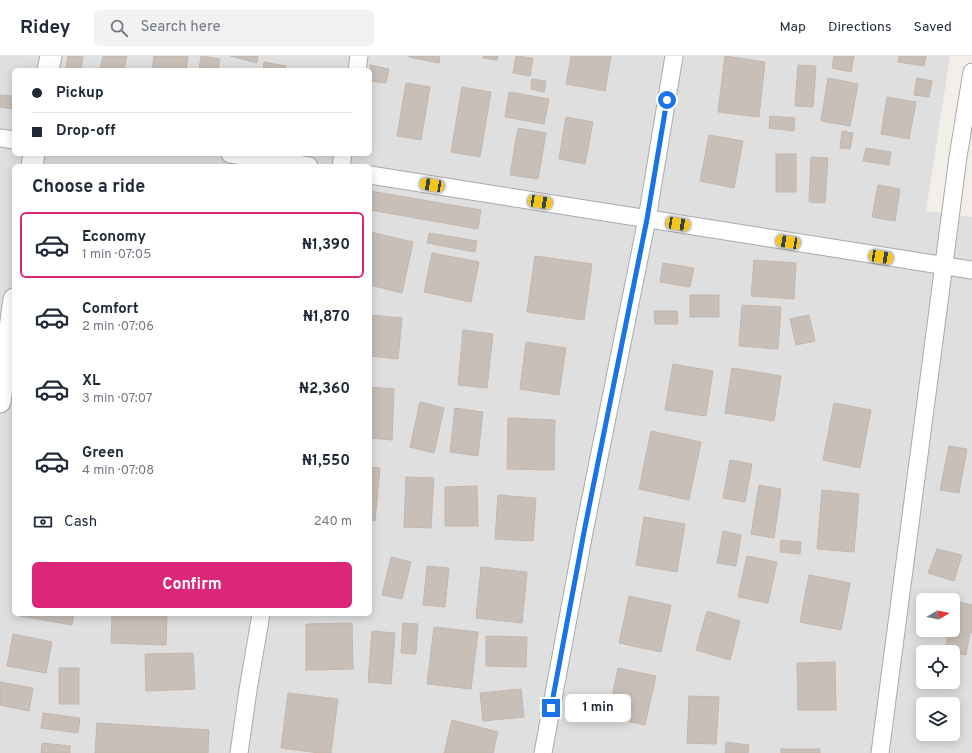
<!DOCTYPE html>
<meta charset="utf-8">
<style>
body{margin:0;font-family:Overpass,sans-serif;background:#f2f2f3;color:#1f2937;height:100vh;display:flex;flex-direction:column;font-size:15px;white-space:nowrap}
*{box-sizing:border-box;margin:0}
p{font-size:13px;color:#747a83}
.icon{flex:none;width:22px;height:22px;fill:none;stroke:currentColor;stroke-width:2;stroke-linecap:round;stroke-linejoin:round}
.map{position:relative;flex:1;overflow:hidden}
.drawer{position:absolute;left:12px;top:108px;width:360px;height:452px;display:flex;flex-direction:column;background:#fff;border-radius:6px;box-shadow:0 2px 10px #0003}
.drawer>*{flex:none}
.hud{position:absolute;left:12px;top:12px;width:360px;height:88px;border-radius:6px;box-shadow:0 2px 10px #0003;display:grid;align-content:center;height:88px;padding:0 20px;background:#fff}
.needle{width:26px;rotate:80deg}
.tools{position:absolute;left:916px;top:537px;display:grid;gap:8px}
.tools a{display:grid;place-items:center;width:44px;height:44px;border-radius:6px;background:#fff;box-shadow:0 2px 10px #0003;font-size:20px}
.end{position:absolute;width:18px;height:18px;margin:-9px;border:5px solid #1a73e8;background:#fff;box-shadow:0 0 0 2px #fff}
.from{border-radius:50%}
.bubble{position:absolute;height:28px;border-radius:6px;background:#fff;box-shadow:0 2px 10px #0003;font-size:13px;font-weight:700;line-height:28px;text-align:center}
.car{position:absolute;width:12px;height:24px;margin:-12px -6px;border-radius:5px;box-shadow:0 0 3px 1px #0007;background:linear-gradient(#f5c518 24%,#345 0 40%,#f5c518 0 76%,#345 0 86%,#f5c518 0)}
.hud b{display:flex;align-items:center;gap:14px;height:38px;font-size:15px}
.hud b+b{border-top:1px solid #e0e1e3}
.hud i{width:10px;height:10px;background:#1f2937}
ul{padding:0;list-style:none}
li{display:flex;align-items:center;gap:12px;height:66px;margin:0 8px 6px;padding:0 12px;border:2px solid transparent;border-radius:6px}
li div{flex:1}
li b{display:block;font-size:15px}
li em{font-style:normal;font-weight:700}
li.selected{border-color:#db2777}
li>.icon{width:36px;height:36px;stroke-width:1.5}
h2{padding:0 20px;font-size:18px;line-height:48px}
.pay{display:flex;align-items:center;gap:10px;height:44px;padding:0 20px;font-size:15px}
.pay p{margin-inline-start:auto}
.action{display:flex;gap:8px;margin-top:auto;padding:8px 20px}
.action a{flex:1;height:46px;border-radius:6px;background:#db2777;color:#fff;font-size:16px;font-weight:700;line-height:46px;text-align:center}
header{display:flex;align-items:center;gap:24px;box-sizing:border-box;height:56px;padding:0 20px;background:#fff;border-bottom:1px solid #e0e1e3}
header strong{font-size:19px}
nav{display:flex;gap:22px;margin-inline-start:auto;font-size:14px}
.search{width:280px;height:36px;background:#f2f2f3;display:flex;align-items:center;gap:10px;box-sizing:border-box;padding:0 14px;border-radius:6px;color:#747a83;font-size:15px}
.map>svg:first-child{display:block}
</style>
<header>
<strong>Ridey</strong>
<div class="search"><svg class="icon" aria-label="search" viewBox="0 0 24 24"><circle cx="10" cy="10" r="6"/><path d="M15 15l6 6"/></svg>Search here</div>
<nav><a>Map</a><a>Directions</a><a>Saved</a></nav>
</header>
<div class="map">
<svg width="972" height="697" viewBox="0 0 972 697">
<rect width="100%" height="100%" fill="#f2efe9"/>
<path fill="#e0dfdf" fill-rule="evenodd" d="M0,0h950l-24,155 46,6v536h-972zM14,14h356v84h-356zM14,110h356v448h-356zM923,544h30v30h-30zM923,596h30v30h-30zM923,648h30v30h-30z"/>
<g fill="#c7bfb8" stroke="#c4b6ab">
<polygon points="68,0 83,0 81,14 66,14"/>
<polygon points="103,0 127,0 124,14 100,14"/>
<polygon points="154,0 188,0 186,14 152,14"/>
<polygon points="201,0 220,3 218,14 199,14"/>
<polygon points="230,0 258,0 257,7"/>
<polygon points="409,0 440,0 439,7 409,1"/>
<polygon points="484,0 498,0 497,4 483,2"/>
<polygon points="516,0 533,2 530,20 513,17"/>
<polygon points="571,0 611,0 605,35 566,28"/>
<polygon points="725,0 765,6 759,61 718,56"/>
<polygon points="834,0 854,0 851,16 832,12"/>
<polygon points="899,0 926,0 924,10 898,6"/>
<polygon points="264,6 286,10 285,14 263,14"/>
<polygon points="370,9 389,13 386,27 370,25"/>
<polygon points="798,9 816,10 813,51 795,50"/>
<polygon points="828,22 858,28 850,70 821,65"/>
<polygon points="917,22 932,25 929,41 914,39"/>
<polygon points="532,23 546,25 544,36 531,33"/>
<polygon points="406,27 430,31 421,84 397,80"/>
<polygon points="462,31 491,36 480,101 451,96"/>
<polygon points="509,36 549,43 544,68 505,61"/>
<polygon points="0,39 13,40 12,53 0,51"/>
<polygon points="887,41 916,46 909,83 881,78"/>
<polygon points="770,60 795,62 794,75 769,72"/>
<polygon points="566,61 593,66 585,108 559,103"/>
<polygon points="518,72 546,77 538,123 510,119"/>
<polygon points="842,75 853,77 850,93 840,92"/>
<polygon points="709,79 743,85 734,132 700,125"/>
<polygon points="866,92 891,96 889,109 863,105"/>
<rect x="776" y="98" width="20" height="38"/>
<polygon points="811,101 828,102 825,147 809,146"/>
<polygon points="878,129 900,133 895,165 872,161"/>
<polygon points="370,135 481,154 478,173 370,154"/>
<polygon points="370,176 413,186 402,237 370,229"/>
<polygon points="429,177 477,185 475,196 427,187"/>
<polygon points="432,197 479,206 471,246 424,236"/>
<polygon points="535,200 592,208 584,264 527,256"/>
<polygon points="754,204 796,207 794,243 751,240"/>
<polygon points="663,207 694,212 690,231 660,226"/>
<rect x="690" y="239" width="29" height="22"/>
<polygon points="742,249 781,251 778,293 739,290"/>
<polygon points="654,255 677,255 678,268 655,268"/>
<polygon points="370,259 402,262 398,303 370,300"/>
<polygon points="809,259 815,285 796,289 790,263"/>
<polygon points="463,274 493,278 487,332 458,329"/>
<polygon points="526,286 566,292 559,339 520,333"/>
<polygon points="673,308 713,315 706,360 665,354"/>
<polygon points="732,312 781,320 774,365 725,357"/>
<polygon points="370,331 394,333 392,384 370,382"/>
<polygon points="420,346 444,352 434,397 410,391"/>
<polygon points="834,347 871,354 860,412 823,404"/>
<polygon points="455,352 483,356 478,400 450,396"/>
<polygon points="508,362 555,364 554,414 507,413"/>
<polygon points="651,375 701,386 689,444 639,433"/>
<polygon points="949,390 967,393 959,437 940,434"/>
<polygon points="730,404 752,408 745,446 723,442"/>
<polygon points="370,411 380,412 375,465 370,464"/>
<polygon points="406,421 434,422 431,472 404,471"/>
<polygon points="759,429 781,433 774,482 751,478"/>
<polygon points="477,430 478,470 445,470 445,431"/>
<polygon points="822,434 859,438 854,496 817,493"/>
<polygon points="498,439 536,442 533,485 495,483"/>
<polygon points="644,461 685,468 677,516 636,509"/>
<polygon points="723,475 741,479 736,510 717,507"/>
<polygon points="781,484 801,486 800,498 780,496"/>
<polygon points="937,493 962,499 954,525 928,517"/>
<polygon points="747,500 777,506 768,547 738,541"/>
<polygon points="391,501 411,506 402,543 382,539"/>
<polygon points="427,510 449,512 445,551 423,549"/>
<polygon points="481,511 527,516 522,567 476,562"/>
<polygon points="809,519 850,527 841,574 800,566"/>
<polygon points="629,540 671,549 661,596 619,587"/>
<polygon points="955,545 972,549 972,577 970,576 966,599 945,595 949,574 953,574 953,555"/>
<polygon points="707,555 740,565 730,604 696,594"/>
<polygon points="20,558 74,558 72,569 20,560"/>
<polygon points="112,558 167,558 166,589 111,587"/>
<polygon points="352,567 353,613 306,614 306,568"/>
<polygon points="403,567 418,568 416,598 401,597"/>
<polygon points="434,571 478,576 471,633 427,628"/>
<polygon points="372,575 395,577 391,628 368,626"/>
<polygon points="13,578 52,586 46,617 7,610"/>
<polygon points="486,580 527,581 526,611 486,610"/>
<polygon points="193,597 195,633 146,635 145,598"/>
<polygon points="835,606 836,654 798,654 797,607"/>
<rect x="59" y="612" width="20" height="36"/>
<polygon points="618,612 656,620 645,669 608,661"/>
<polygon points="0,626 33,632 29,655 0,649"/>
<polygon points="521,633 524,661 483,665 480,637"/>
<polygon points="288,637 338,643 331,697 319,697 281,692"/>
<polygon points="689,640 719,641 716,688 687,687"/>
<polygon points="43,657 80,662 78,677 41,672"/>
<polygon points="452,664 498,676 493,697 444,697"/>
<polygon points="97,667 209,674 208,697 95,697"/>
<polygon points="726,686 749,689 748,697 725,697"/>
<polygon points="42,687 70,690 70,697 41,697"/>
<rect x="781" y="693" width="39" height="4"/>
</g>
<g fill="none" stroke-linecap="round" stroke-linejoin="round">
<g stroke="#a9a9a9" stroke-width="19">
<g id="minor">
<polyline points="357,14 359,0"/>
<polyline points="0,82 14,84"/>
<polyline points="230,98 309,110"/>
<polyline points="341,110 343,98"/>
<polyline points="370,119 972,214"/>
<polyline points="239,697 248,634 261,558"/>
<polyline points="543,697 585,471 647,163 674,0"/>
<polyline points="880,697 958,101 972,16"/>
</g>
</g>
<g stroke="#a9a9a9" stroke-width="23">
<g id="tertiary">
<polyline points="48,14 51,0"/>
<polyline points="32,110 34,98"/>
<polyline points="0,346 14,243"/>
</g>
</g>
<use href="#minor" stroke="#fff" stroke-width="17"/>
<use href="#tertiary" stroke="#fff" stroke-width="21"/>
</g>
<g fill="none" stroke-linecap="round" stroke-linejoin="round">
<polyline stroke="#1a73e8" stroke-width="5" points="551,652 585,471 647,163 667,44"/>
</g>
</svg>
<div class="tools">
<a><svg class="needle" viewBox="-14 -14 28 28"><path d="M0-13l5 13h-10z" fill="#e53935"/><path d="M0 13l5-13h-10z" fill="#747a83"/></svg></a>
<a><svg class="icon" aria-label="locate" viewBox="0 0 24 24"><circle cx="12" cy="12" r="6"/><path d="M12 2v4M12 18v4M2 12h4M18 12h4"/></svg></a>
<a><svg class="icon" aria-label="layers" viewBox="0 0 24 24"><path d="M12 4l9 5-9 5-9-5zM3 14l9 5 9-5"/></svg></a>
</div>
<i class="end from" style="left:667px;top:44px"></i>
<i class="end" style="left:551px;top:652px"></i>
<div class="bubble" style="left:565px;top:638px;width:66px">1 min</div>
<i class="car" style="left:432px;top:129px;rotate:279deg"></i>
<i class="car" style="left:540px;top:146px;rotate:99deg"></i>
<i class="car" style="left:678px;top:168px;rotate:99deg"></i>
<i class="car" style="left:788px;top:186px;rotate:279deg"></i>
<i class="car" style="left:881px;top:201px;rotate:99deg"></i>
<div class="hud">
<b><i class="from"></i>Pickup</b>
<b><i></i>Drop-off</b>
</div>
<section class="drawer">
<h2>Choose a ride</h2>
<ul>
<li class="selected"><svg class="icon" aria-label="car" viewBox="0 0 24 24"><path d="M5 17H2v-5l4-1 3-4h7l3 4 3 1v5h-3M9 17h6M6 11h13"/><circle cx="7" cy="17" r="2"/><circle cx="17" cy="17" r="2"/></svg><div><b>Economy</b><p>1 min · 07:05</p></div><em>₦1,390</em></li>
<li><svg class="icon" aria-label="car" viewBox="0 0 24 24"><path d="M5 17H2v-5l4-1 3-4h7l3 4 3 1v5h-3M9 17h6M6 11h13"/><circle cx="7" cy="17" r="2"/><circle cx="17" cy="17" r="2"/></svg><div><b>Comfort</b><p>2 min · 07:06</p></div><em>₦1,870</em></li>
<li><svg class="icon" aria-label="car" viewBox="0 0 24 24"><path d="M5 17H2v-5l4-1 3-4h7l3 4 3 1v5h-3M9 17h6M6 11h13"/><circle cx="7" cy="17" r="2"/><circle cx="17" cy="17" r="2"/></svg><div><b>XL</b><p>3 min · 07:07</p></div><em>₦2,360</em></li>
<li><svg class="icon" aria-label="car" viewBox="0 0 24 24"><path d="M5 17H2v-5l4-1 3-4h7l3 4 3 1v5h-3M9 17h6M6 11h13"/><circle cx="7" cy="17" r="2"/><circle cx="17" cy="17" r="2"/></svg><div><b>Green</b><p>4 min · 07:08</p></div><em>₦1,550</em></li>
</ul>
<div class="pay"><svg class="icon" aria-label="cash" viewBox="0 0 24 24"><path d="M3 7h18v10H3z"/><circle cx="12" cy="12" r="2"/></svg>Cash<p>240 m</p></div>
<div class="action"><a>Confirm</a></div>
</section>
</div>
